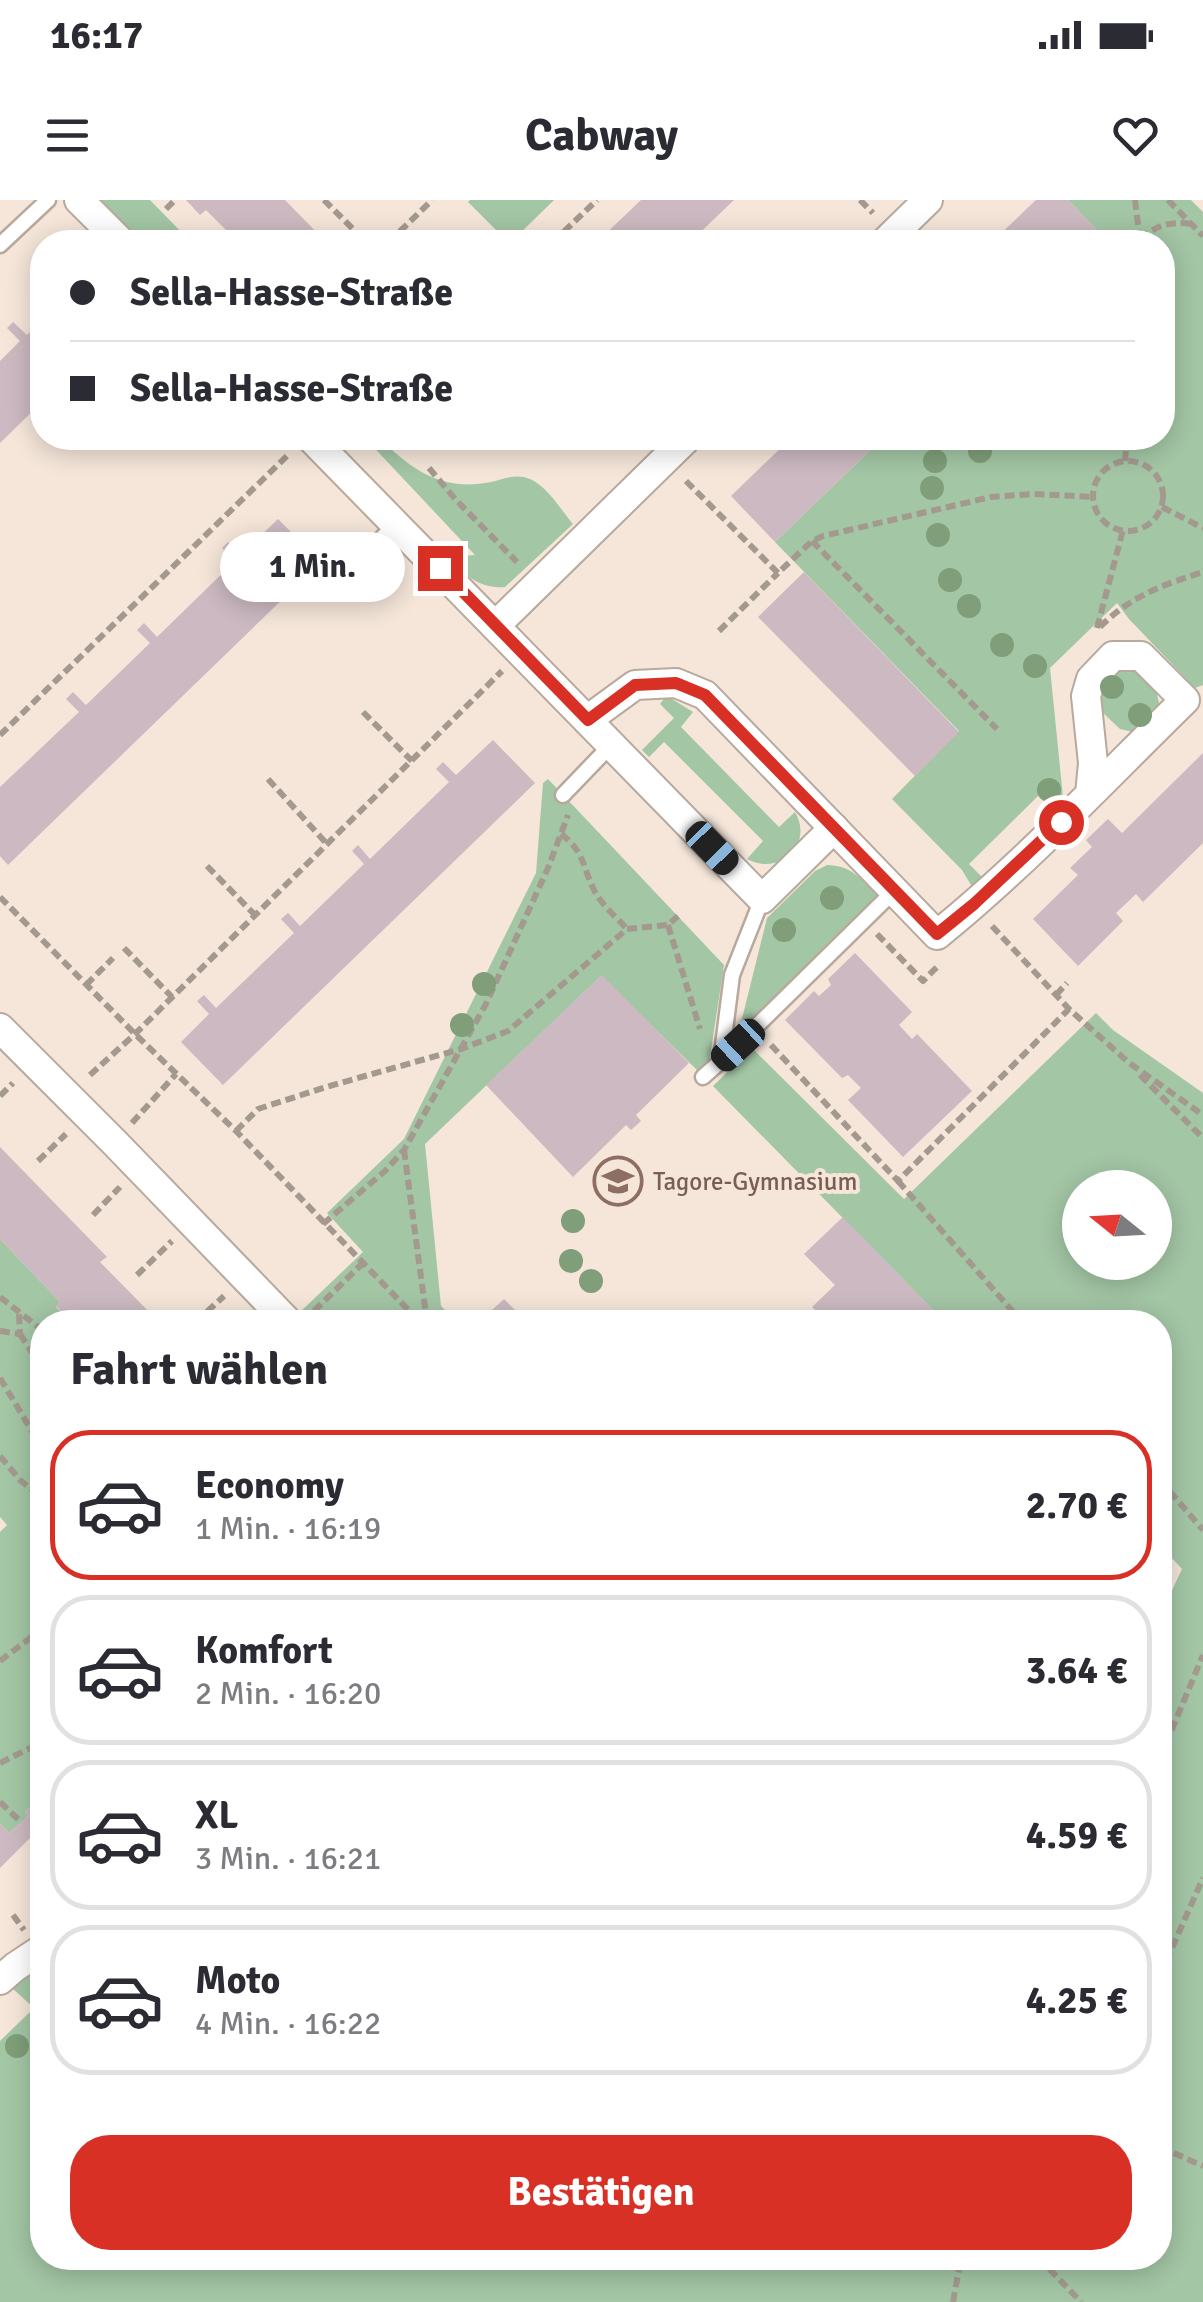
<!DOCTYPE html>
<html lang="de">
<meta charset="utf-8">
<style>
body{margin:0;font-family:Signika,sans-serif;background:#f2f2f3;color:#2b2b33;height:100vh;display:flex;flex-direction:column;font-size:38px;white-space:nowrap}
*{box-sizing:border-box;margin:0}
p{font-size:32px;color:#7c7c81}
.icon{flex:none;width:55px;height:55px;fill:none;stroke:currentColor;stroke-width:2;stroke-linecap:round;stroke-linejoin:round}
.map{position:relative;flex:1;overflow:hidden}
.sheet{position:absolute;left:30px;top:1110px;width:1142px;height:960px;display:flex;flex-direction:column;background:#fff;border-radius:40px;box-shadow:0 5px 25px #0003}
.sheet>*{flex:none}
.guide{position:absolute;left:30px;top:30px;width:1145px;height:220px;border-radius:40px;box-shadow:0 5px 25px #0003;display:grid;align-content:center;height:220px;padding:0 40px;background:#fff}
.needle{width:65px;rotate:288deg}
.controls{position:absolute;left:1062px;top:970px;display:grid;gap:20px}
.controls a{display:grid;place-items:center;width:110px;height:110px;border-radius:50%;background:#fff;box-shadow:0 5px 25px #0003;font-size:50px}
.end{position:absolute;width:45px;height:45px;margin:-22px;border:12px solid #d93025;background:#fff;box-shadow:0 0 0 5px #fff}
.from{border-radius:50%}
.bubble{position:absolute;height:70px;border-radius:35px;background:#fff;box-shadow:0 5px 25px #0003;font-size:32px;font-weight:700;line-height:70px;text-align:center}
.car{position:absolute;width:30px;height:60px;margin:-30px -15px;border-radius:12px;box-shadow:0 0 8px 2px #0007;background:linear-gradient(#222 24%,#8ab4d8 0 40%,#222 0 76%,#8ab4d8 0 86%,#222 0)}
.guide b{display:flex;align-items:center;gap:35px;height:95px;font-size:38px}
.guide b+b{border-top:2px solid #e1e1e2}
.guide i{width:25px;height:25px;background:#2b2b33}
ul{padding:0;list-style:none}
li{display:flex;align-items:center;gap:30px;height:150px;margin:0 20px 15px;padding:0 20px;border:5px solid #e1e1e2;border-radius:40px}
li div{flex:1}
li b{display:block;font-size:38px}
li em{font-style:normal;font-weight:700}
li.on{border-color:#d93025}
li>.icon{width:90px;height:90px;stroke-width:1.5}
h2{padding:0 40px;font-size:45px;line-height:120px}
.button{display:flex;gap:20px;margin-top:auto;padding:20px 40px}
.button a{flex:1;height:115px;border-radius:40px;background:#d93025;color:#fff;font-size:40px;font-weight:700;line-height:115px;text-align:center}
.status{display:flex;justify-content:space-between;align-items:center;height:70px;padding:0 50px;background:#fff;direction:ltr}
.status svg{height:28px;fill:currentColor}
header{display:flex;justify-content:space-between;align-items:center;height:130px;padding:0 40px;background:#fff;font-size:45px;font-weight:700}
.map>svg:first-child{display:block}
</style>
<div class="status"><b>16:17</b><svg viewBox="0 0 49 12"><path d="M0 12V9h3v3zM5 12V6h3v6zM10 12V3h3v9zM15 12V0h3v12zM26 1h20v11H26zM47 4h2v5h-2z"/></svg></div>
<header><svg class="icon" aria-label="menu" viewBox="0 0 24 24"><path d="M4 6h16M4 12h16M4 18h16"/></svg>Cabway<svg class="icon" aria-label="heart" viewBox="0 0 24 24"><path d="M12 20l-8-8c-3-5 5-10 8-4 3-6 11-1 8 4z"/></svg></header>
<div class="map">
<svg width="1203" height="2102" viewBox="0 0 1203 2102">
<rect width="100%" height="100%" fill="#f5e6d9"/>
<g fill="#a3c6a5" fill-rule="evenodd">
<polygon points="100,0 150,0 191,42 142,42"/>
<polygon points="470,0 554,0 511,42 508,42 468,2"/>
<polygon points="1068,0 1191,0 1203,12 1203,485 1195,488 1129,419 1117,403 1050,468 1064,607 1058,612 1040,594 969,664 985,680 974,690 962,670 892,599 959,531 775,342 883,238 1162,238 1162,42 1083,42 1096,29"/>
<path d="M365,238h15c31,32 63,54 111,44 12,-3 26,-9 39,-3 17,7 31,31 43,45l-68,63c-27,2 -39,-12 -56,-30l26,-2z"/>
<path d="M1119,467c28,5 39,17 41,45l-23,21 -17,-4 -20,-19 -3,-22z"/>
<path d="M664,499h8l21,13 -12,15 98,100 16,-15c19,32 -15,65 -48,47l16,-18 -99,-99 -15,15 -7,-7 32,-32 -14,-14z"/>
<polygon points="548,579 724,765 709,863 697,870 601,776 425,944 441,1106 457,1122 306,1122 298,1114 363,1052 327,1013 404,939 536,673 543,583"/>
<path d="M827,665c24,0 34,14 50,30l-133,131 -4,1 27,-109 48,-47z"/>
<path d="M1096,813l17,17 90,63v1209h-1203v-261l34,-33 -22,-20 30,-27v297h1118v-642l22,-47 -22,-24v-223h-215l-232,-236 39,-38 152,151zM1080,988h75v74h-75z"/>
<polygon points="0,1039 60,1102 56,1107 71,1122 42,1122 42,1595 25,1612 28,1616 9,1633 0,1624 0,1332 7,1325 0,1317"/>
</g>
<g fill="#ccb9c1">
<polygon points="186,0 285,0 326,42 238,42 206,10 200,15"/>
<polygon points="641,0 734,0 690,42 597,42"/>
<polygon points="1036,0 1068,0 1096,29 1083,42 992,42"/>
<polygon points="42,119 42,202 0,243 0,161 20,141 7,128 13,122 27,135"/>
<polygon points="791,238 883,238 775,342 731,296"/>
<polygon points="278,319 321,362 8,665 0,656 0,587 79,512 66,499 73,492 86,505 150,443 137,430 144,423 157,437 235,361 222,348 228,342 241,355"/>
<polygon points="804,372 959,532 915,576 758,417"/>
<polygon points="493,540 535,583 223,885 181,842 209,814 197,801 204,795 216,808 294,733 281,719 288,713 300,726 364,664 352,651 358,645 370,659 449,582 436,569 443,562 456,575"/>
<polygon points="1203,553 1203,643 1143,702 1136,694 1116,713 1123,721 1078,766 1033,719 1078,675 1070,668 1092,647 1086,640 1108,619 1122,633"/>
<polygon points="855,753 912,812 899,825 912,839 917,834 972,891 903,957 848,900 861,888 848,875 842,878 785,820 814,791 819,796 831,785 828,779"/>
<polygon points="602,775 689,863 636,915 641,921 631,930 626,925 573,977 486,885"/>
<polygon points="0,947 107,1057 100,1062 159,1122 71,1122 56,1106 60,1102 0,1039"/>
<polygon points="843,1017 863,1038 945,1122 827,1122 812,1107 835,1085 804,1054"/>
<polygon points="504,1099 527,1122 479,1122"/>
<polygon points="42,1595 42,1630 40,1628 0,1668 0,1624 9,1633 28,1616 25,1612"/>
</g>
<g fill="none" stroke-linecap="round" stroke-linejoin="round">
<g stroke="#b7a99c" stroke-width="19">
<g id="lane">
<polyline points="0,45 48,0"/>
<polyline points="344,376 396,324"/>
<polyline points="563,595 611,545"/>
<polyline points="721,861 894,691"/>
<polyline points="703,877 721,861 732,775 762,699"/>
</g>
</g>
<g stroke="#b7a99c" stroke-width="32">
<g id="street">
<polyline points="79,0 121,42"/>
<polyline points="885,42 928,0"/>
<polyline points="311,238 762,699 834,628"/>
<polyline points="495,426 687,238"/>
<path d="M587,520l48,-35 41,-2 29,12 232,240c88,-71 167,-156 248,-235l-44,-44h-28l-22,23 -5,17 7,67 -3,31"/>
<polyline points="0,828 115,943 288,1122"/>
<polyline points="0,1780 15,1767 42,1749"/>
</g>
</g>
<g stroke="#a4998f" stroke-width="6" stroke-dasharray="10 5" stroke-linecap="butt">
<polyline points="324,0 366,42"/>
<polyline points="860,0 873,13"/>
<polyline points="1135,0 1140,41"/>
<polyline points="1168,0 1203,36"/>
<polyline points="166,9 175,0"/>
<path d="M1140,39c17,-14 30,-18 51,-15"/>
<polyline points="222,42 225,40"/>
<polyline points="389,42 432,0"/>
<polyline points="553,42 597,0"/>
<polyline points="1125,261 1127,238"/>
<circle cx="1128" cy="296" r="35"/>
<polyline points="429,268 456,300 517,362"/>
<polyline points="686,281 778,373 812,341 823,336 991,297 1032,294 1093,297"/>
<polyline points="1162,307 1203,328"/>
<polyline points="812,341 997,529"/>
<path d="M1100,427c31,-31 62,-42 103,-55"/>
<polyline points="1097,428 1123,330"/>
<polyline points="719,431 778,373"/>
<polyline points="363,512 412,561"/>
<polyline points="0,535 289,254"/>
<polyline points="268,579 327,644"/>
<path d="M561,634c24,18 21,32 33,56 7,14 22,27 33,39"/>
<polyline points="207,666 255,715"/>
<polyline points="0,697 135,834 236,931 420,1122"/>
<polyline points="668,725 700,829"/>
<polyline points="992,726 1069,809 1128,862 1203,915"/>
<polyline points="877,734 923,781 939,765"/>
<polyline points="124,748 172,797"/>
<polyline points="86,785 113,758"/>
<polyline points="1056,795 1067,783"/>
<polyline points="771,845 898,981 1069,809"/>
<polyline points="90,875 135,834 502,471"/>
<polyline points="1140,875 1203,938"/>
<polyline points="0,896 13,883"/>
<polyline points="132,923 176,874"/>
<polyline points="236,931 258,909 326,887 461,849 508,831 627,729 668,725 678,716"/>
<polyline points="404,950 427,1122"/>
<polyline points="38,961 66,934"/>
<polyline points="898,981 1022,1122"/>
<polyline points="93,1015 120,987"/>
<polyline points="323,1024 385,971 404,950 486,804 548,668 568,615"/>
<polyline points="137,1075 172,1041"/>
<polyline points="0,1097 42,1130"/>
<polyline points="314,1111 363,1063"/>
<polyline points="196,1122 224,1096"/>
<polyline points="0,1131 20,1134 19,1113"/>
<polyline points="20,1134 42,1168"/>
<polyline points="0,1178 42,1248"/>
<polyline points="0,1256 20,1280 42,1298"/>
<polyline points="1160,1280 1203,1330"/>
<polyline points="0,1461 42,1429"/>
<polyline points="1160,1519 1173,1526"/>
<polyline points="1160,1558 1203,1455"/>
<polyline points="0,1563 32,1547 42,1539"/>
<polyline points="0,1602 21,1622"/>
<polyline points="35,1634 42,1642"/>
<polyline points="13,1715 24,1730"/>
<polyline points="1160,1775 1203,1678"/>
<polyline points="1160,1947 1203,1966"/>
<polyline points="1039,2058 1081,2102"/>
<polyline points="953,2102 961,2058"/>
</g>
<use href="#lane" stroke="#fff" stroke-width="14"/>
<use href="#street" stroke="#fff" stroke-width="28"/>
</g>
<g fill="#7f9e79">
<circle cx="980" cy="251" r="12"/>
<circle cx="935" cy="261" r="12"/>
<circle cx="932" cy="288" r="12"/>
<circle cx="938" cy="335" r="12"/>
<circle cx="950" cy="380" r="12"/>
<circle cx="969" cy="406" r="12"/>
<circle cx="1002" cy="445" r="12"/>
<circle cx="1035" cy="466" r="12"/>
<circle cx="1112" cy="487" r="12"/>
<circle cx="1140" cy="515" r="12"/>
<circle cx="1049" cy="590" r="12"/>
<circle cx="832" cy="698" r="12"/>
<circle cx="784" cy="730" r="12"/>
<circle cx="484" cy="784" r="12"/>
<circle cx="462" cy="825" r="12"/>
<circle cx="573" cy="1021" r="12"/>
<circle cx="571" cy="1061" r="12"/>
<circle cx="591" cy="1081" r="12"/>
<circle cx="17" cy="1846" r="12"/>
</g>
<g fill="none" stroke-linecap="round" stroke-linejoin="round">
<polyline stroke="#d93025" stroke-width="12" points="440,368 588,520 635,485 676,483 705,495 937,734 974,704 1061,622"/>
</g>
<defs>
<g id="school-ring" transform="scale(2.5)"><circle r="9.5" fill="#f5e6d9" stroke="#8d6e63" stroke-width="1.5"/><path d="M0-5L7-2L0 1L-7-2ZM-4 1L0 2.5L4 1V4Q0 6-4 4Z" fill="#8d6e63"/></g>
</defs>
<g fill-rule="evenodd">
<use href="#school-ring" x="618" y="981"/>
</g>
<g text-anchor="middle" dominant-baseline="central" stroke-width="8" stroke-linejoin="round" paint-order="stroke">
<g font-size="25" fill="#785e54" stroke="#f5e6d9" text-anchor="start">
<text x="653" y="981">Tagore-Gymnasium</text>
</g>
</g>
</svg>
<div class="controls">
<a><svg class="needle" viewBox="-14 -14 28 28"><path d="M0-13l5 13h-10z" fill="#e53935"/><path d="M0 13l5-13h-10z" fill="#7c7c81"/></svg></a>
</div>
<i class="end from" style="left:1061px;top:622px"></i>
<i class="end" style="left:440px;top:368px"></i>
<div class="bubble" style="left:220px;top:332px;width:185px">1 Min.</div>
<i class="car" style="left:712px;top:648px;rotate:136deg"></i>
<i class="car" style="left:738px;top:845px;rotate:227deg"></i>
<div class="guide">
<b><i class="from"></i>Sella-Hasse-Straße</b>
<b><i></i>Sella-Hasse-Straße</b>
</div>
<section class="sheet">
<h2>Fahrt wählen</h2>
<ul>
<li class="on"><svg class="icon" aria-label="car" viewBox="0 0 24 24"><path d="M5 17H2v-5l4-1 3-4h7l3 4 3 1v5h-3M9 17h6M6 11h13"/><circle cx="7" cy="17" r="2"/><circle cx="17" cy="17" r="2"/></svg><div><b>Economy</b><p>1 Min. · 16:19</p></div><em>2.70 €</em></li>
<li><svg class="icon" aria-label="car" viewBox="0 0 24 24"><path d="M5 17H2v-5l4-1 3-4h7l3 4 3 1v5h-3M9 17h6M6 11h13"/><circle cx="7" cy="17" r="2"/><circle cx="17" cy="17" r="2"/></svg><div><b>Komfort</b><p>2 Min. · 16:20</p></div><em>3.64 €</em></li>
<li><svg class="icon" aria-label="car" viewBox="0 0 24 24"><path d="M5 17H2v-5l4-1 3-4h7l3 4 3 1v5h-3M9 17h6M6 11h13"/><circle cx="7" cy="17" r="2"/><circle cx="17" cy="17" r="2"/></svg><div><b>XL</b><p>3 Min. · 16:21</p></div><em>4.59 €</em></li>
<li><svg class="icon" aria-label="car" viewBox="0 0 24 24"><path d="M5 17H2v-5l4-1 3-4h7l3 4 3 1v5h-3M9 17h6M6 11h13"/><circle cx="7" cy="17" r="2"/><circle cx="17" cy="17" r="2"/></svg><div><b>Moto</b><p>4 Min. · 16:22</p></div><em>4.25 €</em></li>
</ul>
<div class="button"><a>Bestätigen</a></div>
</section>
</div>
